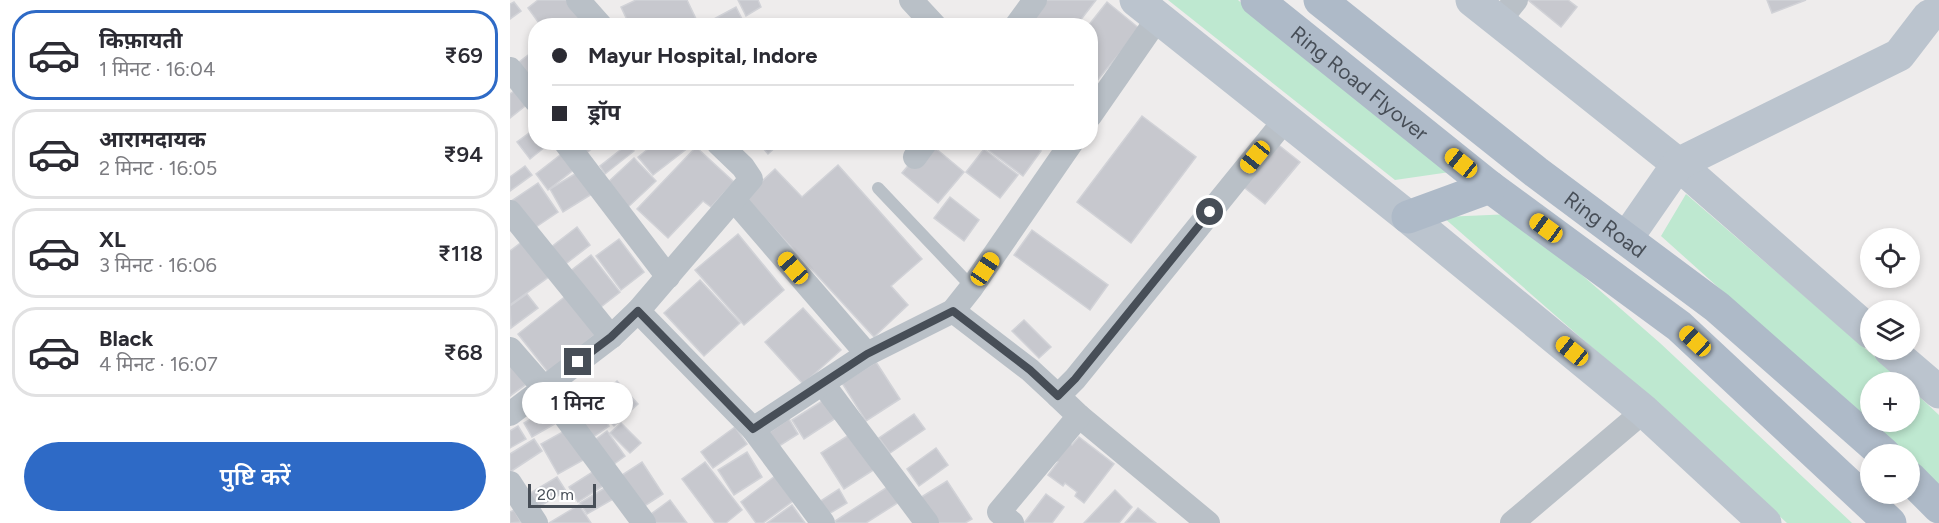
<!DOCTYPE html>
<html lang="hi">
<meta charset="utf-8">
<style>
body{margin:0;font-family:Figtree,"Noto Sans Devanagari",sans-serif;background:#f7f7f7;color:#2b2b33;height:100vh;display:flex;flex-direction:column;font-size:22px;white-space:nowrap}
*{box-sizing:border-box;margin:0}
p{font-size:20px;color:#7c7c81}
.icon{flex:none;width:33px;height:33px;fill:none;stroke:currentColor;stroke-width:2;stroke-linecap:round;stroke-linejoin:round}
.map{position:relative;flex:1;overflow:hidden}
.panel{display:flex;flex-direction:column;background:#fff;width:510px}
.panel>*{flex:none}
.banner{position:absolute;left:18px;top:18px;width:570px;height:132px;border-radius:24px;box-shadow:0 3px 9px #0003;display:grid;align-content:center;height:132px;padding:0 24px;background:#fff}
.tools{position:absolute;left:1350px;top:228px;display:grid;gap:12px}
.tools a{display:grid;place-items:center;width:60px;height:60px;border-radius:50%;background:#fff;box-shadow:0 3px 9px #0003;font-size:30px}
.scale{position:absolute;left:18px;bottom:15px;width:68px;box-sizing:border-box;padding-left:6px;border:3px solid #474e57;border-top:0;font-size:16px;line-height:21px;white-space:nowrap;color:#474e57;-webkit-text-stroke:4px #fff;paint-order:stroke}
.end{position:absolute;width:27px;height:27px;margin:-14px;border:8px solid #474e57;background:#fff;box-shadow:0 0 0 3px #fff}
.from{border-radius:50%}
.bubble{position:absolute;height:42px;border-radius:21px;background:#fff;box-shadow:0 3px 9px #0003;font-size:20px;font-weight:600;line-height:42px;text-align:center}
.car{position:absolute;width:18px;height:36px;margin:-18px -9px;border-radius:8px;box-shadow:0 0 4px 2px #0007;background:linear-gradient(#f5c518 24%,#345 0 40%,#f5c518 0 76%,#345 0 86%,#f5c518 0)}
.banner b{display:flex;align-items:center;gap:21px;height:57px;font-size:22px}
.banner b+b{border-top:2px solid #e1e1e2}
.banner i{width:15px;height:15px;background:#2b2b33}
ul{padding:10px 0 0;list-style:none}
li{display:flex;align-items:center;gap:18px;height:90px;margin:0 12px 9px;padding:0 12px;border:3px solid #e1e1e2;border-radius:24px}
li div{flex:1}
li b{display:block;font-size:22px}
li em{font-style:normal;font-weight:600}
li.current{border-color:#2e6ac6}
li>.icon{width:54px;height:54px;stroke-width:1.5}
.button{display:flex;gap:12px;margin-top:auto;padding:12px 24px}
.button a{flex:1;height:69px;border-radius:36px;background:#2e6ac6;color:#fff;font-size:24px;font-weight:600;line-height:69px;text-align:center}
main{display:flex;flex:1;min-height:0}
.map>svg:first-child{display:block}
</style>
<main>
<section class="panel">
<ul>
<li class="current"><svg class="icon" aria-label="car" viewBox="0 0 24 24"><path d="M5 17H2v-5l4-1 3-4h7l3 4 3 1v5h-3M9 17h6M6 11h13"/><circle cx="7" cy="17" r="2"/><circle cx="17" cy="17" r="2"/></svg><div><b>किफ़ायती</b><p>1 मिनट · 16:04</p></div><em>₹69</em></li>
<li><svg class="icon" aria-label="car" viewBox="0 0 24 24"><path d="M5 17H2v-5l4-1 3-4h7l3 4 3 1v5h-3M9 17h6M6 11h13"/><circle cx="7" cy="17" r="2"/><circle cx="17" cy="17" r="2"/></svg><div><b>आरामदायक</b><p>2 मिनट · 16:05</p></div><em>₹94</em></li>
<li><svg class="icon" aria-label="car" viewBox="0 0 24 24"><path d="M5 17H2v-5l4-1 3-4h7l3 4 3 1v5h-3M9 17h6M6 11h13"/><circle cx="7" cy="17" r="2"/><circle cx="17" cy="17" r="2"/></svg><div><b>XL</b><p>3 मिनट · 16:06</p></div><em>₹118</em></li>
<li><svg class="icon" aria-label="car" viewBox="0 0 24 24"><path d="M5 17H2v-5l4-1 3-4h7l3 4 3 1v5h-3M9 17h6M6 11h13"/><circle cx="7" cy="17" r="2"/><circle cx="17" cy="17" r="2"/></svg><div><b>Black</b><p>4 मिनट · 16:07</p></div><em>₹68</em></li>
</ul>
<div class="button"><a>पुष्टि करें</a></div>
</section>
<div class="map">
<svg width="1429" height="523" viewBox="0 0 1429 523">
<rect width="100%" height="100%" fill="#eeecec"/>
<g fill="#bee8d0">
<polygon points="658,0 728,0 794,58 947,171 885,180"/>
<polygon points="1176,194 1394,382 1360,382 1360,422 1400,422 1400,388 1429,415 1429,486 1400,459 1400,454 1394,454 1151,236"/>
<polygon points="1002,214 1150,343 1342,523 1277,523 1173,427 933,217"/>
</g>
<g fill="#c7c8ce" stroke="#d1d2d7" stroke-width="1.5">
<polygon points="28,0 61,0 77,26 31,26 18,8"/>
<polygon points="126,0 177,0 188,23 183,26 120,26 111,7"/>
<polygon points="228,0 248,0 251,7 236,16"/>
<polygon points="527,0 586,0 566,26 508,26"/>
<polygon points="1018,0 1058,0 1067,7 1051,27"/>
<polygon points="1257,0 1296,0 1262,13"/>
<polygon points="4,2 11,11 0,19 0,4"/>
<polygon points="597,2 630,29 580,89 580,26 578,26"/>
<polygon points="226,7 233,21 225,26 191,26"/>
<polygon points="26,49 26,66 12,77 4,66"/>
<polygon points="7,89 19,103 0,118 0,94"/>
<polygon points="632,116 686,157 621,243 567,202"/>
<polygon points="26,128 26,142 41,142 20,159 7,142"/>
<polygon points="65,142 90,142 74,155"/>
<polygon points="147,142 176,142 179,147 143,175 128,157"/>
<polygon points="248,142 271,142 258,154"/>
<polygon points="418,142 454,172 428,203 392,173"/>
<polygon points="482,142 519,142 531,151 513,176 477,149"/>
<polygon points="766,143 790,162 755,204 731,185"/>
<polygon points="118,144 124,151 95,174 90,166"/>
<polygon points="186,147 224,182 201,207 193,201 158,238 127,209"/>
<polygon points="474,149 508,175 490,198 456,172"/>
<polygon points="54,152 66,168 38,190 26,174"/>
<polygon points="124,158 146,181 117,208 96,184"/>
<polygon points="328,165 412,259 381,286 398,305 364,337 235,197 265,169 292,197"/>
<polygon points="15,166 22,175 0,191 0,177"/>
<polygon points="68,172 82,194 53,212 40,189"/>
<polygon points="28,183 48,212 20,231 0,202"/>
<polygon points="440,197 469,220 454,241 424,218"/>
<polygon points="67,227 80,245 53,266 40,248"/>
<polygon points="522,230 598,285 580,310 504,255"/>
<polygon points="228,234 274,290 234,325 185,270"/>
<polygon points="109,239 134,272 111,290 86,256"/>
<polygon points="13,241 40,276 0,305 0,251"/>
<polygon points="81,255 110,292 87,310 58,273"/>
<polygon points="190,280 230,323 194,356 154,313"/>
<polygon points="17,294 28,308 1,328 0,306"/>
<polygon points="57,295 87,333 38,372 8,334"/>
<polygon points="293,308 331,350 293,384 255,342"/>
<polygon points="514,320 541,347 529,358 502,331"/>
<polygon points="0,356 19,382 0,396"/>
<polygon points="366,362 390,399 356,421 332,383"/>
<polygon points="107,381 128,404 104,426 83,403"/>
<polygon points="317,398 329,416 294,439 282,420"/>
<polygon points="80,400 99,426 79,440 60,415"/>
<polygon points="42,406 50,421 22,437 14,423"/>
<polygon points="404,414 415,429 380,453 369,438"/>
<polygon points="279,419 288,434 266,448 257,434"/>
<polygon points="111,423 131,443 120,453 100,433"/>
<polygon points="8,426 16,439 0,448 0,431"/>
<polygon points="225,427 237,444 203,468 191,452"/>
<polygon points="58,429 75,459 48,474 31,444"/>
<polygon points="97,431 115,456 100,467 82,442"/>
<polygon points="342,433 365,469 334,489 311,453"/>
<polygon points="569,437 604,464 574,503 565,496 567,492 555,483 553,486 538,475 548,462 545,460 559,443 562,445"/>
<polygon points="24,439 32,451 0,472 0,454"/>
<polygon points="426,448 438,465 409,486 397,469"/>
<polygon points="237,452 252,477 224,495 208,470"/>
<polygon points="132,462 153,494 130,509 109,477"/>
<polygon points="195,462 232,510 216,523 205,523 172,479"/>
<polygon points="84,471 93,486 68,502 59,487"/>
<polygon points="265,476 283,501 253,523 246,523 231,502"/>
<polygon points="47,477 56,491 25,509 17,495"/>
<polygon points="437,481 462,519 455,523 420,523 405,501"/>
<polygon points="98,486 105,498 77,514 70,503"/>
<polygon points="379,486 389,502 356,523 326,523 325,521"/>
<polygon points="329,489 337,503 317,515 309,502"/>
<polygon points="605,490 622,507 609,523 574,523"/>
<polygon points="536,494 554,507 542,523 514,523"/>
<polygon points="160,500 177,523 142,523 137,517"/>
<polygon points="69,505 81,523 39,523"/>
<polygon points="282,505 295,523 257,523"/>
<polygon points="628,508 646,523 615,523"/>
<polygon points="4,510 11,522 0,523 0,512"/>
</g>
<g fill="none" stroke-linecap="round" stroke-linejoin="round">
<polyline stroke="#b9c0c7" stroke-width="12" points="368,188 462,287"/>
<g stroke="#b9c0c7" stroke-width="24">
<polyline points="68,0 91,26"/>
<polyline points="401,0 425,26"/>
<polyline points="989,21 1006,0"/>
<polyline points="506,26 525,0"/>
<polyline points="0,69 26,101"/>
<polyline points="580,116 648,18"/>
<polyline points="55,142 158,277"/>
<polyline points="405,157 416,142"/>
<polyline points="224,200 357,354"/>
<polyline points="0,212 101,337"/>
<polyline points="128,311 243,429 313,523"/>
<polyline points="443,311 520,370 548,396 565,379 775,120"/>
<polyline points="0,349 34,388 134,523"/>
<polyline points="313,384 417,523"/>
<polyline points="0,414 101,337 128,311 241,179 233,167 208,143"/>
<polyline points="569,416 698,523"/>
<polyline points="243,429 357,354 443,311 462,287 562,142"/>
<polyline points="0,483 26,523"/>
<polyline points="502,523 489,512 569,416 548,396"/>
<polyline points="1002,523 1134,411"/>
</g>
<g stroke="#bbc4ce" stroke-width="33">
<polyline points="626,0 898,217 1134,411 1255,523"/>
<polyline points="962,0 1168,164 1360,332"/>
<polyline points="1116,239 1168,164 1389,55 1419,16 1429,13"/>
<polyline points="1380,350 1429,392"/>
</g>
<g stroke="#aebac8" stroke-width="33">
<path id="s1" d="M747,0l233,187 189,139 211,197"/>
<path id="s2" d="M810,0l216,172 181,135 167,147"/>
<polyline points="898,217 980,187"/>
<polyline points="1400,478 1429,507"/>
</g>
</g>
<g fill="none" stroke-linecap="round" stroke-linejoin="round">
<polyline stroke="#474e57" stroke-width="8" points="68,362 101,337 128,311 243,429 357,354 443,311 520,370 548,396 565,379 700,212"/>
</g>
<g text-anchor="middle" dominant-baseline="central" stroke-width="4.5" stroke-linejoin="round" paint-order="stroke">
<g font-size="21" fill="#474e57" stroke="#fff">
<text stroke="none"><textPath href="#s1" startOffset="132">Ring Road Flyover</textPath></text>
<text stroke="none"><textPath href="#s2" startOffset="363">Ring Road</textPath></text>
</g>
</g>
</svg>
<div class="tools">
<a><svg class="icon" aria-label="locate" viewBox="0 0 24 24"><circle cx="12" cy="12" r="6"/><path d="M12 2v4M12 18v4M2 12h4M18 12h4"/></svg></a>
<a><svg class="icon" aria-label="layers" viewBox="0 0 24 24"><path d="M12 4l9 5-9 5-9-5zM3 14l9 5 9-5"/></svg></a>
<a>+</a>
<a>−</a>
</div>
<div class="scale">20 m</div>
<i class="end from" style="left:700px;top:212px"></i>
<i class="end" style="left:68px;top:362px"></i>
<div class="bubble" style="left:12px;top:382px;width:111px">1 मिनट</div>
<i class="car" style="left:745px;top:157px;rotate:219deg"></i>
<i class="car" style="left:951px;top:163px;rotate:309deg"></i>
<i class="car" style="left:1036px;top:228px;rotate:306deg"></i>
<i class="car" style="left:283px;top:268px;rotate:319deg"></i>
<i class="car" style="left:475px;top:269px;rotate:34deg"></i>
<i class="car" style="left:1185px;top:341px;rotate:313deg"></i>
<i class="car" style="left:1062px;top:351px;rotate:309deg"></i>
<div class="banner">
<b><i class="from"></i>Mayur Hospital, Indore</b>
<b><i></i>ड्रॉप</b>
</div>
</div>
</main>
